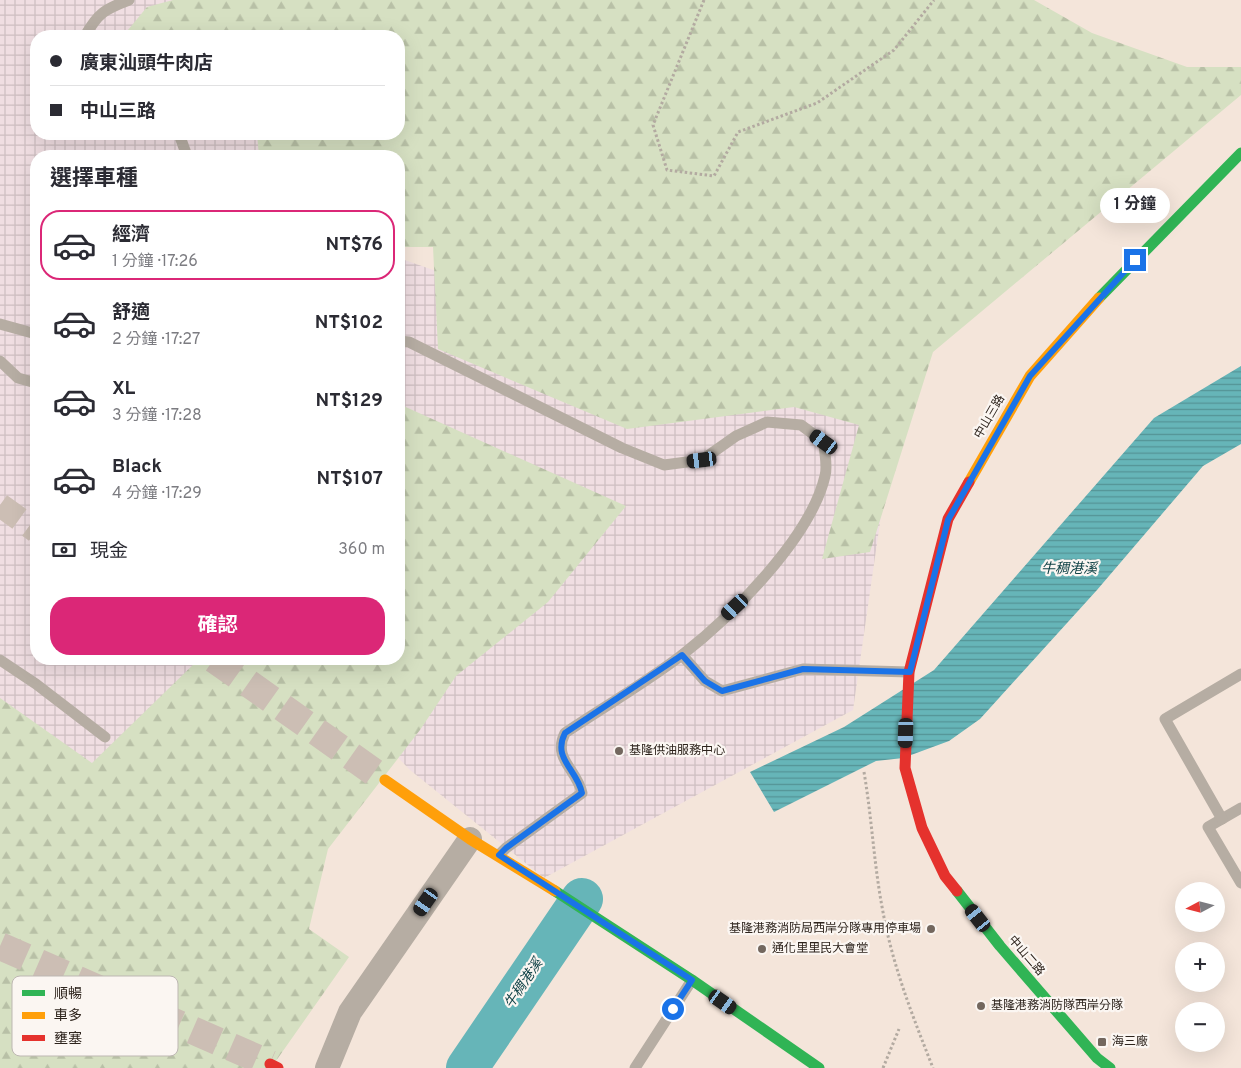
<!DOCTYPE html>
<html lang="zh-TW">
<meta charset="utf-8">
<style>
body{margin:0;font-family:Overpass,"Noto Sans TC",sans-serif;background:#f7f7f7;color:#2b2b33;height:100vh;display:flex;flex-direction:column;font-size:19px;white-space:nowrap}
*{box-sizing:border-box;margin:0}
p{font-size:16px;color:#7c7c81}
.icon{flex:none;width:28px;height:28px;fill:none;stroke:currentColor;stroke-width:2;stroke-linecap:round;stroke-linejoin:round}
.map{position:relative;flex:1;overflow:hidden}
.sheet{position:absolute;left:30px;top:150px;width:375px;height:515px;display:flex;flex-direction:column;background:#fff;border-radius:20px;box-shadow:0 5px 20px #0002}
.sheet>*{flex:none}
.hud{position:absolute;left:30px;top:30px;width:375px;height:110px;border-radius:20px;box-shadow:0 5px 20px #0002;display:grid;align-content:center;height:110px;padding:0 20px;background:#fff}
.needle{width:32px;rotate:263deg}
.controls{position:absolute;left:1175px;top:882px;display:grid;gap:10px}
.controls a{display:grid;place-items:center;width:50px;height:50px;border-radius:50%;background:#fff;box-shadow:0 5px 20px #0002;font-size:25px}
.end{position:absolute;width:22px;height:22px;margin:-11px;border:6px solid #1a73e8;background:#fff;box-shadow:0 0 0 2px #fff}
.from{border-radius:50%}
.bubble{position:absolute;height:35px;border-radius:18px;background:#fff;box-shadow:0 5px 20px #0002;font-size:16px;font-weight:700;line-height:35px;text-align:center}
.car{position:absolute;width:15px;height:30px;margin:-15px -8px;border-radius:6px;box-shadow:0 0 4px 1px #0007;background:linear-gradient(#222 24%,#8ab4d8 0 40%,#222 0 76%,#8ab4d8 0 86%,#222 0)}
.hud b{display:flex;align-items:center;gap:18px;height:48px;font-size:19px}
.hud b+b{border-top:1px solid #e1e1e2}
.hud i{width:12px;height:12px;background:#2b2b33}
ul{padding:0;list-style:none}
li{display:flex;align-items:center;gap:15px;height:70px;margin:0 10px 8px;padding:0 10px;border:2px solid transparent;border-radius:20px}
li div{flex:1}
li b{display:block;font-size:19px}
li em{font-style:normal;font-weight:700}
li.current{border-color:#db2777}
li>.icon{width:45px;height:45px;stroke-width:1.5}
h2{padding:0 20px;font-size:22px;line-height:60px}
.pay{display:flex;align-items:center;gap:12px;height:55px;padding:0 20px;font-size:19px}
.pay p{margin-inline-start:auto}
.primary-button{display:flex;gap:10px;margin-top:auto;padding:10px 20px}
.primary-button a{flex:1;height:58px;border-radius:20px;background:#db2777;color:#fff;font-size:20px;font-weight:700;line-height:58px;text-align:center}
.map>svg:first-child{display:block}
</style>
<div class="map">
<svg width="1241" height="1068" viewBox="0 0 1241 1068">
<defs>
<pattern id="industrial-grid" width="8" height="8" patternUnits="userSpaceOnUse" patternTransform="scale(1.25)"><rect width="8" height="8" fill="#f0dee2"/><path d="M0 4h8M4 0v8" fill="none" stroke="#cebec1"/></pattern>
<pattern id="forest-firs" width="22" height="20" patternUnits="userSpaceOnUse" patternTransform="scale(1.25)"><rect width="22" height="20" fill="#d6e0c2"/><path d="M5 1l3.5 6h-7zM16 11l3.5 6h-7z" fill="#b8c0a6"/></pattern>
<pattern id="water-rules" width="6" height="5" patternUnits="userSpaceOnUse" patternTransform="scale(1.25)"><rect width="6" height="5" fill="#66b5b8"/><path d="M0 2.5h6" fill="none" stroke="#549395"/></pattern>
</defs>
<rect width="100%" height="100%" fill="#f4e5da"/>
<polygon fill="url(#industrial-grid)" points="0,0 246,0 253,36 36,36 36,134 274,134 279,156 36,156 36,659 399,659 399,258 893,432 853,710 544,878 410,770 322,679 0,822"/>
<g fill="url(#forest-firs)">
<polygon points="173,0 1034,0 1092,33 1187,67 1241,67 1241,95 933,352 870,552 822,559 859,425 794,407 627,429 438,349 433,247 399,247 399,156 259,156 257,134 399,134 399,36 123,36 147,7"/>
<polygon points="399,404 626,506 548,602 456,676 420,730 328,849 309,929 349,957 271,1068 0,1068 0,698 92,763 199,659 399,659"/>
<polygon points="84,659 138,659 135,662 83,662"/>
</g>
<polygon fill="url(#water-rules)" points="1241,366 1241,444 1203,466 1097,590 980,719 949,741 903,758 876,761 774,812 750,772 844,727 934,670 1154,418"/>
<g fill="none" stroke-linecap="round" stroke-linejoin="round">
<polyline stroke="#66b5b8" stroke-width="42" points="467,1068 582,899"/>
<polyline stroke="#ccbeb4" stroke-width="24" stroke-dasharray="24 12" stroke-linecap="butt" points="0,505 36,531"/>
<g stroke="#ccbeb4" stroke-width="28" stroke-dasharray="28 14" stroke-linecap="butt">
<polyline points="214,659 385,780"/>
<polyline points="0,946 270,1064"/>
</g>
<g stroke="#b3aaa1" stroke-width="3" stroke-dasharray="2.5 2.5" stroke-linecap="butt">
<polyline points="704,0 653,125 667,170 714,176 738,132 817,103 894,50 934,0"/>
<path d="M864,772c8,47 10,94 19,140 10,55 30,105 50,156"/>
<polyline points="883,1068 899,1029"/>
</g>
<g stroke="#b6ada3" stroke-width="11">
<path d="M85,36c13,-23 20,-27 44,-36"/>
<polyline points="179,134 187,156"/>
<polyline points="0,324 36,334"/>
<path d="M399,341l10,1 213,106 42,17 38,-5 34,-24 31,-14 34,3 23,17c0,10 4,24 1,34 -14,61 -93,140 -143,179 -37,28 -78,52 -117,78 -13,26 12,36 17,60l-76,55 -7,7"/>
<polyline points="0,361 18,378 36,383"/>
<polyline points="682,655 705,681 722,691 803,669 909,672"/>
<polyline points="0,660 36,684 105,737"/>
<polyline points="1241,808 1208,827 1241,883"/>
<polyline points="1222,819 1165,719 1241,674"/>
<polyline points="635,1068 692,980"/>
</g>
<polyline stroke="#b6ada3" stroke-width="24" points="327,1068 350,1012 470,839"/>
<g stroke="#30b455" stroke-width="11">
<polyline points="1099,298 1241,153"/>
<polyline points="555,891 692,980 819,1068"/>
<polyline points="957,891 1000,946 1097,1058 1110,1068"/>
</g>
<g stroke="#ff9f0a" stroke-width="11">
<polyline points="969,482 1030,376 1099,298"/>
<polyline points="385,780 470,839 555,891"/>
</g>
<g stroke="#e5322d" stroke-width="11">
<polyline points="957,891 945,876 922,828 905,768 909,672 948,519 969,482"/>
<polyline points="270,1064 278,1068"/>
</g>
</g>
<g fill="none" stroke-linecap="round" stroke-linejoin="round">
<path stroke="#1a73e8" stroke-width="6" d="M673,1009l19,-29 -193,-125 7,-7 76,-55c-5,-24 -30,-34 -17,-60l117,-78 23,26 17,10 81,-22 107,3 38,-152 82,-144 105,-116"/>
</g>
<g fill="#73675e" stroke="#fbf6f2" stroke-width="2">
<circle cx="619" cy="751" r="5"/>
<circle cx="931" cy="929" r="5"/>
<circle cx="762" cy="949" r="5"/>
<circle cx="981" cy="1006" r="5"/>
<rect x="1097" y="1037" width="10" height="10" rx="2.5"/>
</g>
<g text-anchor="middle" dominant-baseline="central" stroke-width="4.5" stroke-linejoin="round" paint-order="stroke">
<g font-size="12" fill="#2d231c" stroke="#fbf6f2">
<text transform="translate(990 417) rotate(-60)">中山三路</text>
<text transform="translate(1026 956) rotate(49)">中山二路</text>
</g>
<g font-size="12" fill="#2d231c" stroke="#fbf6f2" text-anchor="start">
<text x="629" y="751">基隆供油服務中心</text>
<text x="921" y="929" text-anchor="end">基隆港務消防局西岸分隊專用停車場</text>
<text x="772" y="949">通化里里民大會堂</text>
<text x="991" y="1006">基隆港務消防隊西岸分隊</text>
<text x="1112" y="1042">海三廠</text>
</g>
<g font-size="14" font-style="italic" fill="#0f4246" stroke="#fbf6f2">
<text x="1069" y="569">牛稠港溪</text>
<text transform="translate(524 984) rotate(-56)">牛稠港溪</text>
</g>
</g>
<rect x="12" y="976" width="166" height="80" rx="8" fill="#fbf6f2" stroke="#bdb7b2" stroke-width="1"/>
<rect x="22" y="990" width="23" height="6" fill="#30b455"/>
<rect x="22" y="1012" width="23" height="7" fill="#ff9f0a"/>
<rect x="22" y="1035" width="23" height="6" fill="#e5322d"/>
<g font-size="14" fill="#2d231c">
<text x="54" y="998">順暢</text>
<text x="54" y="1020">車多</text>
<text x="54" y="1043">壅塞</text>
</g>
</svg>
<div class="controls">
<a><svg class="needle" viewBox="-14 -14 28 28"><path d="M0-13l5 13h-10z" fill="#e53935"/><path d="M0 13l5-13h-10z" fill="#7c7c81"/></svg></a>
<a>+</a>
<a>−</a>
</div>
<i class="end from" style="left:673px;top:1009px"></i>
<i class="end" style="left:1135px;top:260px"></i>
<div class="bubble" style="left:1100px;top:188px;width:70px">1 分鐘</div>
<i class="car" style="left:824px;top:442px;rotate:306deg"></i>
<i class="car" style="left:702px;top:460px;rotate:263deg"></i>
<i class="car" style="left:735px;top:607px;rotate:227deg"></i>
<i class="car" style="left:906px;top:733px;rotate:182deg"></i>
<i class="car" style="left:426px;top:902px;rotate:215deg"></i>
<i class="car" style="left:978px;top:918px;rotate:322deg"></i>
<i class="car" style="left:723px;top:1002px;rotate:125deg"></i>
<div class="hud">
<b><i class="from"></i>廣東汕頭牛肉店</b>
<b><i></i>中山三路</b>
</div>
<section class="sheet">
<h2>選擇車種</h2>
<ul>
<li class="current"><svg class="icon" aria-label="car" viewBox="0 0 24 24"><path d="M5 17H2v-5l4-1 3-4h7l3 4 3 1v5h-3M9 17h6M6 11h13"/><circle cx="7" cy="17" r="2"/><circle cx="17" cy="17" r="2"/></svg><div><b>經濟</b><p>1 分鐘 · 17:26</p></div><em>NT$76</em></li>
<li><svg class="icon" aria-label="car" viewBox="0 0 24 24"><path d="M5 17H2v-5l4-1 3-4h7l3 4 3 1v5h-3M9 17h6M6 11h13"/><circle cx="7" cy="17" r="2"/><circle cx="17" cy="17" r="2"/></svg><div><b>舒適</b><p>2 分鐘 · 17:27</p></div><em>NT$102</em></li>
<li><svg class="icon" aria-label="car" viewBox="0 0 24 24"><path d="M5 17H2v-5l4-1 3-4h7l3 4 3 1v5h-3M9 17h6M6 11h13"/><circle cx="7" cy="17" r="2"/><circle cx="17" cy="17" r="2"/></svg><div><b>XL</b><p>3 分鐘 · 17:28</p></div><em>NT$129</em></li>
<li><svg class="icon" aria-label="car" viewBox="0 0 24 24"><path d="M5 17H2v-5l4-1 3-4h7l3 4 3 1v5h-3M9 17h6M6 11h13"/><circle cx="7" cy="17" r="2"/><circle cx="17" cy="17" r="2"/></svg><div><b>Black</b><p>4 分鐘 · 17:29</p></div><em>NT$107</em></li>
</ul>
<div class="pay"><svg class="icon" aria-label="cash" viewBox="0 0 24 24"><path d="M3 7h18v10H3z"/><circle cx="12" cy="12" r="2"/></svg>現金<p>360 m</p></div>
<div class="primary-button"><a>確認</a></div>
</section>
</div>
